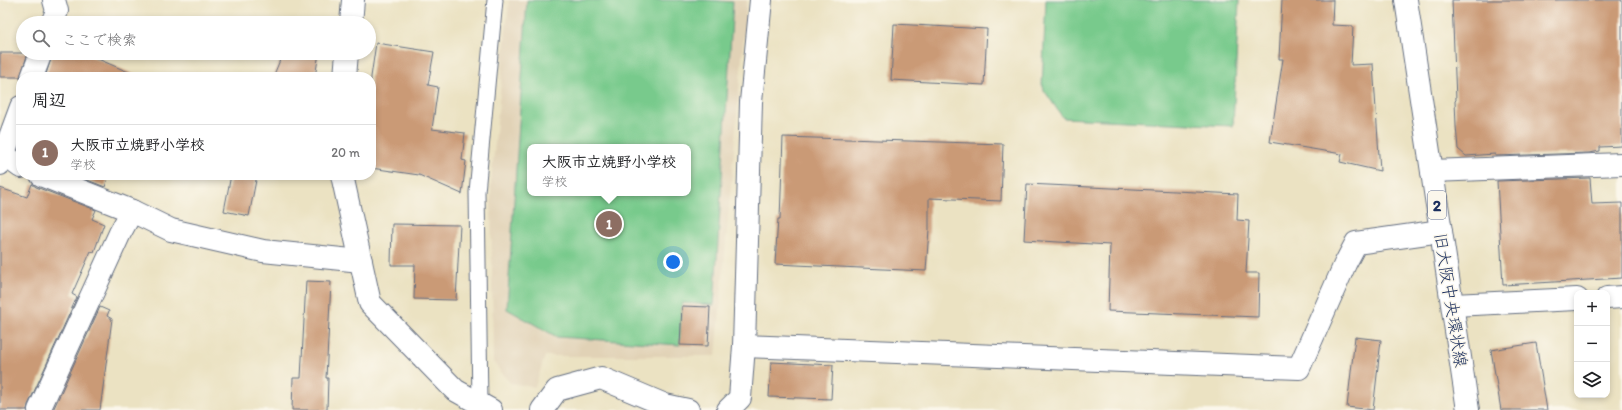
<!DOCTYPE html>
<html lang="ja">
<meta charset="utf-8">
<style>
body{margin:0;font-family:Itim,"Klee One",sans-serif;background:#f6f6f6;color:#202124}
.controls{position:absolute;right:12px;bottom:12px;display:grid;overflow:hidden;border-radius:8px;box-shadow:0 2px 6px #0003}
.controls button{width:36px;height:36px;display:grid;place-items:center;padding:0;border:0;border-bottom:1px solid #e0e0e0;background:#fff;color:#202124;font:20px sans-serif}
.you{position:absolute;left:673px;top:262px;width:14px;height:14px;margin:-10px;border:3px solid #fff;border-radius:50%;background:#1a73e8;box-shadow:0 0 0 6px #1a73e833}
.badge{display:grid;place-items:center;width:26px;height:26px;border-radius:50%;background:#db2777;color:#fff;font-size:13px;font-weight:700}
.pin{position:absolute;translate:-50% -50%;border:2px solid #fff;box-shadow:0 1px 4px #0006}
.popup{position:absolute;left:527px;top:144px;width:164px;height:52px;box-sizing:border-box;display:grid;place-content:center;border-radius:8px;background:#fff;filter:drop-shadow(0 1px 3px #0005);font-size:13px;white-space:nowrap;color:#757577}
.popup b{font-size:15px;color:#202124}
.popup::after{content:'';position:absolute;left:50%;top:100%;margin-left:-8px;border:8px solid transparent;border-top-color:#fff}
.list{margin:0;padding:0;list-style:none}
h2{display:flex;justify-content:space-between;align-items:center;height:52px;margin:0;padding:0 16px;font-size:17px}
h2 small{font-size:13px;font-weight:400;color:#757577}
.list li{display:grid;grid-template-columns:26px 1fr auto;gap:12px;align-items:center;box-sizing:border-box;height:56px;padding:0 16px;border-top:1px solid #e0e0e0}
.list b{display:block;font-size:15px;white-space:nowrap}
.list p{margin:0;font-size:13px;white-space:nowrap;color:#757577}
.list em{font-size:13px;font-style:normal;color:#757577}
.icon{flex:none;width:22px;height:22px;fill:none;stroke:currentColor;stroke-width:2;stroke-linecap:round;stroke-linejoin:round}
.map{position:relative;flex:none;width:1622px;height:410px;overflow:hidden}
.search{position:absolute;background:#fff;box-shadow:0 2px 6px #0003;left:16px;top:16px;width:360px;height:44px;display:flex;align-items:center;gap:10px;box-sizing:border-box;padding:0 14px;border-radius:22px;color:#757577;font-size:15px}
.panel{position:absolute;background:#fff;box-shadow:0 2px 6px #0003;left:16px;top:72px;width:360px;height:108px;border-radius:16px}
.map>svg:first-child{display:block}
</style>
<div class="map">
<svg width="1622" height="410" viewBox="0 0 1622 410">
<rect width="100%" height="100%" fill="#fbf7ec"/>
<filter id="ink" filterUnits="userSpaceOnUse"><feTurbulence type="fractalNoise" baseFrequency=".025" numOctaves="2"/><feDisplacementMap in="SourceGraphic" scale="8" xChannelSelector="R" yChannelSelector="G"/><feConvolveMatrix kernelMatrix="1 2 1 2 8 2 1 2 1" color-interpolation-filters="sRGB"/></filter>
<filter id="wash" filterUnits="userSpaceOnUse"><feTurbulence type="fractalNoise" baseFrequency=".012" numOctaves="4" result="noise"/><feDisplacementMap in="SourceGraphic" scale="16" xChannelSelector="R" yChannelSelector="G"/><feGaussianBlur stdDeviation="0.9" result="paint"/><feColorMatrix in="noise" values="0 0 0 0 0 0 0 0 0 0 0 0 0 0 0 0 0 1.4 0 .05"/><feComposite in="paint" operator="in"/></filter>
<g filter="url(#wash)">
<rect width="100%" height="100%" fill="#ebe2c2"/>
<path fill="#e1d2b6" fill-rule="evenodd" d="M 509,0 L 747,0 L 716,356 L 545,356 L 535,387 L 510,383 L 493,362 L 491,184 ZM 530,147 L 688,147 L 688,193 L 530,193 Z"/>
<g fill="#78ca8c" stroke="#4a7c75" fill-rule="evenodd">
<path d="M 527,0 L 707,0 L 733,2 L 714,305 L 682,303 L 680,345 L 557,337 L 507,309 ZM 530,147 L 688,147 L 688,193 L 530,193 Z"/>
<polygon points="1046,0 1239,0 1233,126 1063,118 1042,87"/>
</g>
<g id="blocks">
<g fill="#ca9a76">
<polygon points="1282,0 1333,0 1332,25 1353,26 1351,65 1373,64 1380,171 1340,162 1342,154 1270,142 1283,59 1279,59"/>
<polygon points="1452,0 1622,0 1622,146 1600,147 1600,151 1589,153 1495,156 1495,154 1466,156 1458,149 1456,126 1455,101 1456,100"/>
<polygon points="894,24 987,29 984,85 891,80"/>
<polygon points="376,43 434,52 428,85 438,87 432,129 465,133 462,160 466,161 462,194 419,175 371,168 371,77"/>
<polygon points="0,53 28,53 20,77 0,77"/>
<polygon points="53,53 84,53 140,77 45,77"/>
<polygon points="283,53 319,53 315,77 273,77"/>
<polygon points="783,137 1003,144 1001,201 929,198 929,229 926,271 775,264 778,219 780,219"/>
<polygon points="75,175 109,175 105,187"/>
<polygon points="231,175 257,175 249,216 224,211"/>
<polygon points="1590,178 1592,204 1622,203 1622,278 1503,285 1497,181"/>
<polygon points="32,184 36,187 96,210 92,219 104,224 94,252 91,251 72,294 77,297 28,405 27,410 0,410 0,188 27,197"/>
<polygon points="1027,184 1238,194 1237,220 1249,221 1246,273 1259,273 1258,317 1108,311 1110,245 1024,240"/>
<polygon points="392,224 460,225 456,300 414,299 415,265 391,265"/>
<polygon points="306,281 331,282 326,378 328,378 327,410 292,410 293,378 301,378"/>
<polygon points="682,306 710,307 708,346 680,345"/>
<polygon points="100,307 109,311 107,316 112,319 100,410 53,410"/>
<polygon points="1355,337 1381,340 1373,410 1347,407"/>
<polygon points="1536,343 1547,410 1501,410 1491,350"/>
<polygon points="771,362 833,365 831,399 769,397"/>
</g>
</g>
</g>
<g filter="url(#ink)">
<use href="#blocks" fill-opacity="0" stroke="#646e81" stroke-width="1"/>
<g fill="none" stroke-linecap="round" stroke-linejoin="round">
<g stroke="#646e81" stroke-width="17">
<polyline id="lane" points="480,404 477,192 495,0"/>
</g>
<g stroke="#646e81" stroke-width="24">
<g id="street">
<polyline points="52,23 57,11 54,0"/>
<polyline points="32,77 41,53"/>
<polyline points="0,152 21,167"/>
<polyline points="0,164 21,107"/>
<polyline points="1432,171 1622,164"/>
<polyline points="41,175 132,211 171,230 263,251 361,261"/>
<polyline points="1607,298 1622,297"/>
<polyline points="1453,305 1577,299"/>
<polyline points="744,346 1299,368 1345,264 1356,243 1441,231"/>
<polyline points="39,410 120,233 132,211"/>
<polyline points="542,410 557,390 601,378 665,405 688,410"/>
<polyline points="728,410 740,398 744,346 751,102 761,0"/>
</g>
</g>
<g stroke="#646e81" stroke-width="24">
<g id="secondary">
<polyline points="351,23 353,0"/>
<polyline points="345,77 347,53"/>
<polyline points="342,175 370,303 455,390 491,410"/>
</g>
</g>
<g stroke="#646e81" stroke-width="24">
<polyline id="primary" points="1406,0 1468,410"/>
</g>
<use href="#lane" stroke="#fff" stroke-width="15"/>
<use href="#street" stroke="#fff" stroke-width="22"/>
<use href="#secondary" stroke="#fff" stroke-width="22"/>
<use href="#primary" stroke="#fff" stroke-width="22"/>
</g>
</g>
<g text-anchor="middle" stroke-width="3" stroke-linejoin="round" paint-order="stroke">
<rect fill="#fbf7ec" stroke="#5e6b89" stroke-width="1" x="1428" y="191" width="18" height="28" rx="3"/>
<g font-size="16" font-weight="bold" fill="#1b2f5e">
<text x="1437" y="211">2</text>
</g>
<g font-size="17" fill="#1b2f5e" stroke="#fbf7ec">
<text transform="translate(1451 300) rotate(81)" y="6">旧大阪中央環状線</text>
</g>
</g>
</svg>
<div class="controls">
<button>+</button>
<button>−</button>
<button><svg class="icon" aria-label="layers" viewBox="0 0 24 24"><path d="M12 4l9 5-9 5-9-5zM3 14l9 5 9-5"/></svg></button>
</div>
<div class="you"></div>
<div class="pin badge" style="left:609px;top:224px;background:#8d6e63">1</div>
<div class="popup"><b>大阪市立焼野小学校</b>学校</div>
<div class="search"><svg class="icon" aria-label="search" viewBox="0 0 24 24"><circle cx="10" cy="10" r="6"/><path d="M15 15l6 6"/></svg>ここで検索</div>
<section class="panel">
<h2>周辺<small></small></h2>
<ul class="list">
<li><span class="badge" style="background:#8d6e63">1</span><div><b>大阪市立焼野小学校</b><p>学校</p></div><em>20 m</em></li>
</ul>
</section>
</div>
